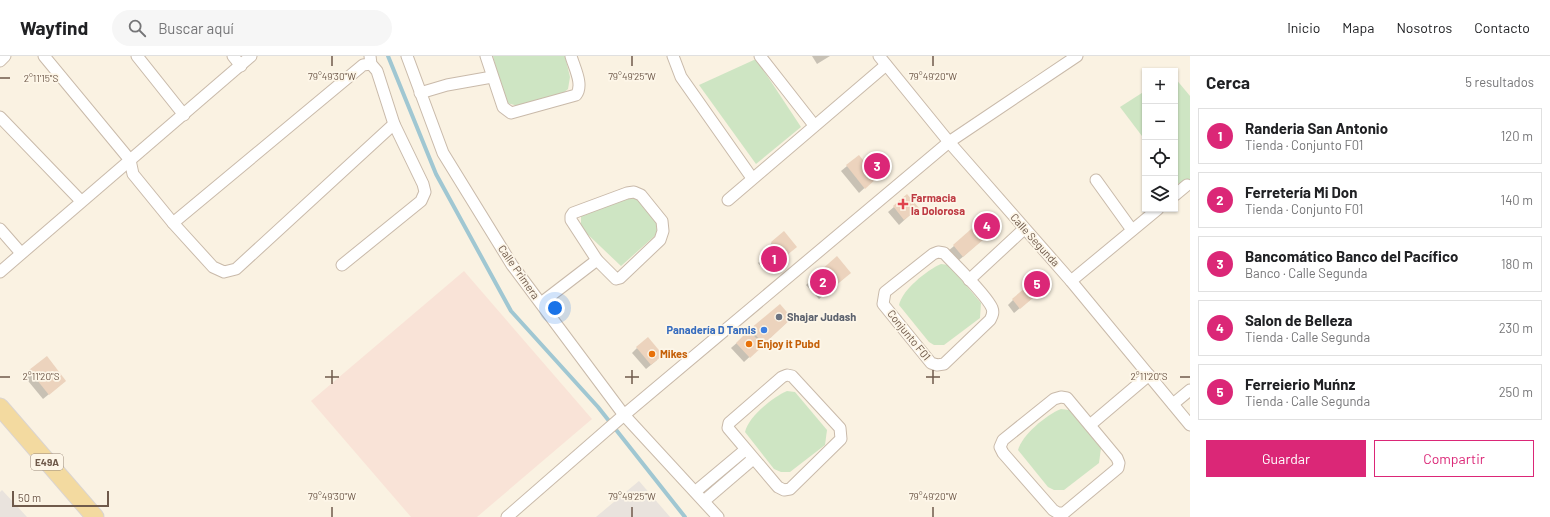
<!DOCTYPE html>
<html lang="es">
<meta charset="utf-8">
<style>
body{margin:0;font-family:Barlow,sans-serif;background:#f6f6f6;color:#202124}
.controls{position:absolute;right:12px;top:12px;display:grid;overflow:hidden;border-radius:0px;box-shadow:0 1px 3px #0004}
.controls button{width:36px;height:36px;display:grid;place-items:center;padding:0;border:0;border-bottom:1px solid #e0e0e0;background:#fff;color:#202124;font:20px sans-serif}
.scale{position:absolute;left:12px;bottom:10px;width:97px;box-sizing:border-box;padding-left:4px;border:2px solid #6f5a4b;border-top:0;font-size:11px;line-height:14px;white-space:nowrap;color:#6f5a4b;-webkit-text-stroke:3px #fdf6e8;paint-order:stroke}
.you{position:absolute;left:555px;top:252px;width:14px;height:14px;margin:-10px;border:3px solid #fff;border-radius:50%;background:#1a73e8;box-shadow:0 0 0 6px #1a73e833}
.badge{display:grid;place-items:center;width:26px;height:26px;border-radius:50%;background:#db2777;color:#fff;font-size:13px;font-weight:700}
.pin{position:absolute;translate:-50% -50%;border:2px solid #fff;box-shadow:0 1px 4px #0006}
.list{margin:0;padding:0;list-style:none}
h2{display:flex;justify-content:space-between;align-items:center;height:52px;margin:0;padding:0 16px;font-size:17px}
h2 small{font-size:13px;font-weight:400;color:#757577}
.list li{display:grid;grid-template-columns:26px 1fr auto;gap:12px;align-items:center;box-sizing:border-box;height:56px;margin:0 8px 8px;padding:0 8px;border:1px solid #e0e0e0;border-radius:0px}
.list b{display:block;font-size:15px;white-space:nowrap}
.list p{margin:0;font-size:13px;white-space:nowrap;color:#757577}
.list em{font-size:13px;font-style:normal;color:#757577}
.actions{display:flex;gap:8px;padding:12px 16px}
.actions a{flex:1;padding:9px 0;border:1px solid #db2777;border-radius:0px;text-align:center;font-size:14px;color:#db2777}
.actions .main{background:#db2777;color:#fff}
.icon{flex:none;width:22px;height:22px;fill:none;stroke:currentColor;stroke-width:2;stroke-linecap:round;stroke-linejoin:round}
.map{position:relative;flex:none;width:1190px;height:461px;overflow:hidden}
header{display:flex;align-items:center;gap:24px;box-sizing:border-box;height:56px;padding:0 20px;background:#fff;border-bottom:1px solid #e0e0e0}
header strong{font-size:19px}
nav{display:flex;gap:22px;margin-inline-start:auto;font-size:14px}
.search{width:280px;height:36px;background:#f6f6f6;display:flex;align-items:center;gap:10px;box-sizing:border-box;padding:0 14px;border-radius:22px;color:#757577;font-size:15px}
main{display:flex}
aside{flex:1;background:#fff}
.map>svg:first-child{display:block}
</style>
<header>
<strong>Wayfind</strong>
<div class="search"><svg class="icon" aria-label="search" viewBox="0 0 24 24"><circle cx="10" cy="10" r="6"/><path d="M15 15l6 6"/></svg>Buscar aquí</div>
<nav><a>Inicio</a><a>Mapa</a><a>Nosotros</a><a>Contacto</a></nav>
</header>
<main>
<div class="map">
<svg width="1190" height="461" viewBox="0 0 1190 461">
<rect width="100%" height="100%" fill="#faf2e2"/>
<polygon fill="#f9e3d7" points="464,215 592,363 477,461 411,461 311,345"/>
<g fill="#e9e3dd">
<polygon points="639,425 670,461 596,461"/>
<polygon points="2,434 27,461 0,461 0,436"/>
</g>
<g fill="#cee5c3">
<polygon points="493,0 565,0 570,21 568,33 562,38 518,50 507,47 504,43"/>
<polygon points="756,3 801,71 756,108 699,29"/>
<polygon points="1175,22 1190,40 1190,123 1181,131 1175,123"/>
<polygon points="1145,35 1145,84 1120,51"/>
<polygon points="634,139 659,168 658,177 621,210 581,172 581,159"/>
<path d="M 941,208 L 949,209 L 981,247 L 980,262 L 944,289 L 934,289 L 929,286 L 899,249 C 902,234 927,214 941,208 Z"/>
<path d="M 787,335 L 795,336 L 827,374 L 825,389 L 790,416 L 781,416 L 774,413 L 745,376 C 748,361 773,341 787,335 Z"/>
<path d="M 1061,353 L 1069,354 L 1101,392 L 1099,407 L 1064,434 L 1054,434 L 1048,431 L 1018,394 C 1022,379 1046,359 1061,353 Z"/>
</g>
<g fill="#0003">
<polygon points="812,0 830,0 817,8"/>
<polygon points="858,101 870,127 859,137 841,115"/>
<polygon points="907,140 912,157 899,169 888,156"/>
<polygon points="991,176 958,205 948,195 954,190"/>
<polygon points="784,177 790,196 766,216 758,207 769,196 766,192"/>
<polygon points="836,202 844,222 819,243 806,229"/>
<polygon points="1041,235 1014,257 1008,249 1013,244"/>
<polygon points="780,249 786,267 744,306 731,292"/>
<polygon points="637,292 657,304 646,313 632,297"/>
<polygon points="46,302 65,325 43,343 24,320"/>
</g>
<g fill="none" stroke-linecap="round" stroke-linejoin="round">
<polyline stroke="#a0c7d2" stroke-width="4" points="388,0 436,118 511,255 598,351 685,461"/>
</g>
<g fill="#ecd3bd">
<polygon points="859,99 877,122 865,133 846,109"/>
<polygon points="907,138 919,152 904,164 893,150"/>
<polygon points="987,159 998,171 963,201 953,189"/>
<polygon points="784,175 797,191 771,212 762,201 774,191 771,186"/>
<polygon points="837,200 851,217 824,239 811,223"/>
<polygon points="1039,220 1047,230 1020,253 1012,243"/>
<polygon points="780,248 792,262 764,288 750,273"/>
<polygon points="749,274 763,290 750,302 736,287"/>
<polygon points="648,281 663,299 651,309 636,291"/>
<polygon points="47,300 66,325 49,339 29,314"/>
</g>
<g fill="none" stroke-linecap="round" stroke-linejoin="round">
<g stroke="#c9baaa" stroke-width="13">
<g id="street">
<polyline points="44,0 130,104 133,118 173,167 213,211 224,216 236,213 394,68"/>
<polyline points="137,0 184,59"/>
<polyline points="233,0 241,10"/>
<polyline points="407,0 443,97 512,209 624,359 718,461"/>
<path d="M 486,0 L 503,51 L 511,57 L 576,39 C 584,29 574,11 571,0"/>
<polyline points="673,0 681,21 752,122"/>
<polyline points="760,0 814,69"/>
<polyline points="879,0 949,86 1071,225 1190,369"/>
<polyline points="0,5 5,0"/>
<polyline points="420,37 447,29 492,21"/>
<polyline points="0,61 81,145"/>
<polyline points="1096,124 1132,174"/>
<polygon points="634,136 641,139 662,165 663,175 660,184 620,222 616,223 597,204 571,164 571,160 573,157 627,137"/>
<polyline points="1175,139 1187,129"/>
<polyline points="728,144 886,9"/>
<polyline points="173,167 363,9 371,8"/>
<polyline points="0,173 21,197"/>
<path d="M 938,196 L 944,197 C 955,209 986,238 992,252 C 994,257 992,260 990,264 L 944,308 L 937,309 L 931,307 L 883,248 L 885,236 L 933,198 Z"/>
<polyline points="342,209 421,145 425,136 423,128 394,68 377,15 371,8 370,0"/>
<polyline points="0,216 251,0"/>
<polyline points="969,224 1024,173"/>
<polyline points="1071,225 1158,153"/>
<polyline points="541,247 597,204"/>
<polygon points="787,319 792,320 840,372 841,383 790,433 784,434 778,431 728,372 729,367 782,321"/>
<polygon points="1061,341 1067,342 1117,402 1119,407 1118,412 1064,457 1058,457 1053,454 1003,397 1000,391 1003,384 1054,343"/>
<polyline points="1173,348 1190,334"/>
<polyline points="1090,369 1149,319"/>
<polyline points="696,435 745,394"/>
<polyline points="704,445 753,403"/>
<polyline points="507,461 624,359 949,86 1077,0"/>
</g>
</g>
<g stroke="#dad4d0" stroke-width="19">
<polyline id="primary" points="0,351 95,461"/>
</g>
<use href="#street" stroke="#fff" stroke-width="11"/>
<use href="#primary" stroke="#f3daa0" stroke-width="17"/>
</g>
<path fill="none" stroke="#6f5a4b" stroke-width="1.5" d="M 332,0 L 332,10M 632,0 L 632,10M 933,0 L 933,10M 0,22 L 10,22M 332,314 L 332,328M 632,314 L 632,328M 933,314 L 933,328M 0,321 L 10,321M 325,321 L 339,321M 625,321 L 639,321M 926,321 L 940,321M 1180,321 L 1190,321M 332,451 L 332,461M 632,451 L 632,461M 933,451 L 933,461"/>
<path fill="#e0444e" stroke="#fdf6e8" stroke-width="1.5" d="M901 142h4v4h4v4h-4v4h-4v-4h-4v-4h4z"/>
<circle fill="#6b7280" stroke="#fdf6e8" stroke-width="1.5" cx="779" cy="261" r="4"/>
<circle fill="#3f7fe0" stroke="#fdf6e8" stroke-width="1.5" cx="764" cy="274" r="4"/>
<g fill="#e8710a" stroke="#fdf6e8" stroke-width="1.5">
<circle cx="749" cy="288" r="4"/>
<circle cx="652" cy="298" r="4"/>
</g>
<g text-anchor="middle" stroke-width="3.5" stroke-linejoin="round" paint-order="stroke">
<rect fill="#fdf6e8" stroke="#9a897a" stroke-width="1" x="31" y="398" width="32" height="16" rx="3"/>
<g font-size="10" font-weight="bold" fill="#6f5a4b">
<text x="47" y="410">E49A</text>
</g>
<g font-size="11" font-weight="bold" fill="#be3a42" stroke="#fdf6e8" text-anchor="start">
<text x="911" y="146">Farmacia<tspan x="911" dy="13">la Dolorosa</tspan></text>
</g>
<g font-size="11" fill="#6f5a4b" stroke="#fdf6e8">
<text transform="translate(1035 184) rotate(48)" y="4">Calle Segunda</text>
<text transform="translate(519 216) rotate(55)" y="4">Calle Primera</text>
<text transform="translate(909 279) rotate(51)" y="4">Conjunto F01</text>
</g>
<g font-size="11" font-weight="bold" fill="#5b616d" stroke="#fdf6e8" text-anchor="start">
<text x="787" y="265">Shajar Judash</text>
</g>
<g font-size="11" font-weight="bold" fill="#366cbe" stroke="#fdf6e8" text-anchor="end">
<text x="756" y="278">Panadería D Tamis</text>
</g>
<g font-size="11" font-weight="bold" fill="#c56008" stroke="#fdf6e8" text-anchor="start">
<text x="757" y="292">Enjoy it Pubd</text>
<text x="660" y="302">Mikes</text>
</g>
</g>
<g font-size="10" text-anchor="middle" fill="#6f5a4b" stroke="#fdf6e8" stroke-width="3.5" stroke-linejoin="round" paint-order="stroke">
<text x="332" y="24">79°49'30"W</text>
<text x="632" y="24">79°49'25"W</text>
<text x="933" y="24">79°49'20"W</text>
<text x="41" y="26">2°11'15"S</text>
<text x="41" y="324">2°11'20"S</text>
<text x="1149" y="324">2°11'20"S</text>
<text x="332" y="444">79°49'30"W</text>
<text x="632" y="444">79°49'25"W</text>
<text x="933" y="444">79°49'20"W</text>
</g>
</svg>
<div class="controls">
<button>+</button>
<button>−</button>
<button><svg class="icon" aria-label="locate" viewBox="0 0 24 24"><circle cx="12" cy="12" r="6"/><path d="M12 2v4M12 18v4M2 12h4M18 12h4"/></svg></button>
<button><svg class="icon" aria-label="layers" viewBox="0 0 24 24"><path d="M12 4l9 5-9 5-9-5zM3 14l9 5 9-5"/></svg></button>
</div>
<div class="scale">50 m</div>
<div class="you"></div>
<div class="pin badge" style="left:774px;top:203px">1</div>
<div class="pin badge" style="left:823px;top:226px">2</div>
<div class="pin badge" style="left:877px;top:110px">3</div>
<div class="pin badge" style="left:987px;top:170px">4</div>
<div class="pin badge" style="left:1037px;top:228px">5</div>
</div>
<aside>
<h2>Cerca<small>5 resultados</small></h2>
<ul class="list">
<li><span class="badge">1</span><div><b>Randeria San Antonio</b><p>Tienda · Conjunto F01</p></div><em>120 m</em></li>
<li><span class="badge">2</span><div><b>Ferretería Mi Don</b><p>Tienda · Conjunto F01</p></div><em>140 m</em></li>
<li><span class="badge">3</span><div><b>Bancomático Banco del Pacífico</b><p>Banco · Calle Segunda</p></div><em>180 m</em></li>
<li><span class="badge">4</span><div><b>Salon de Belleza</b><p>Tienda · Calle Segunda</p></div><em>230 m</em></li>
<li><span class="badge">5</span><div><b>Ferreierio Muńnz</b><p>Tienda · Calle Segunda</p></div><em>250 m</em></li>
</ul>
<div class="actions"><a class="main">Guardar</a><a>Compartir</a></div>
</aside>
</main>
